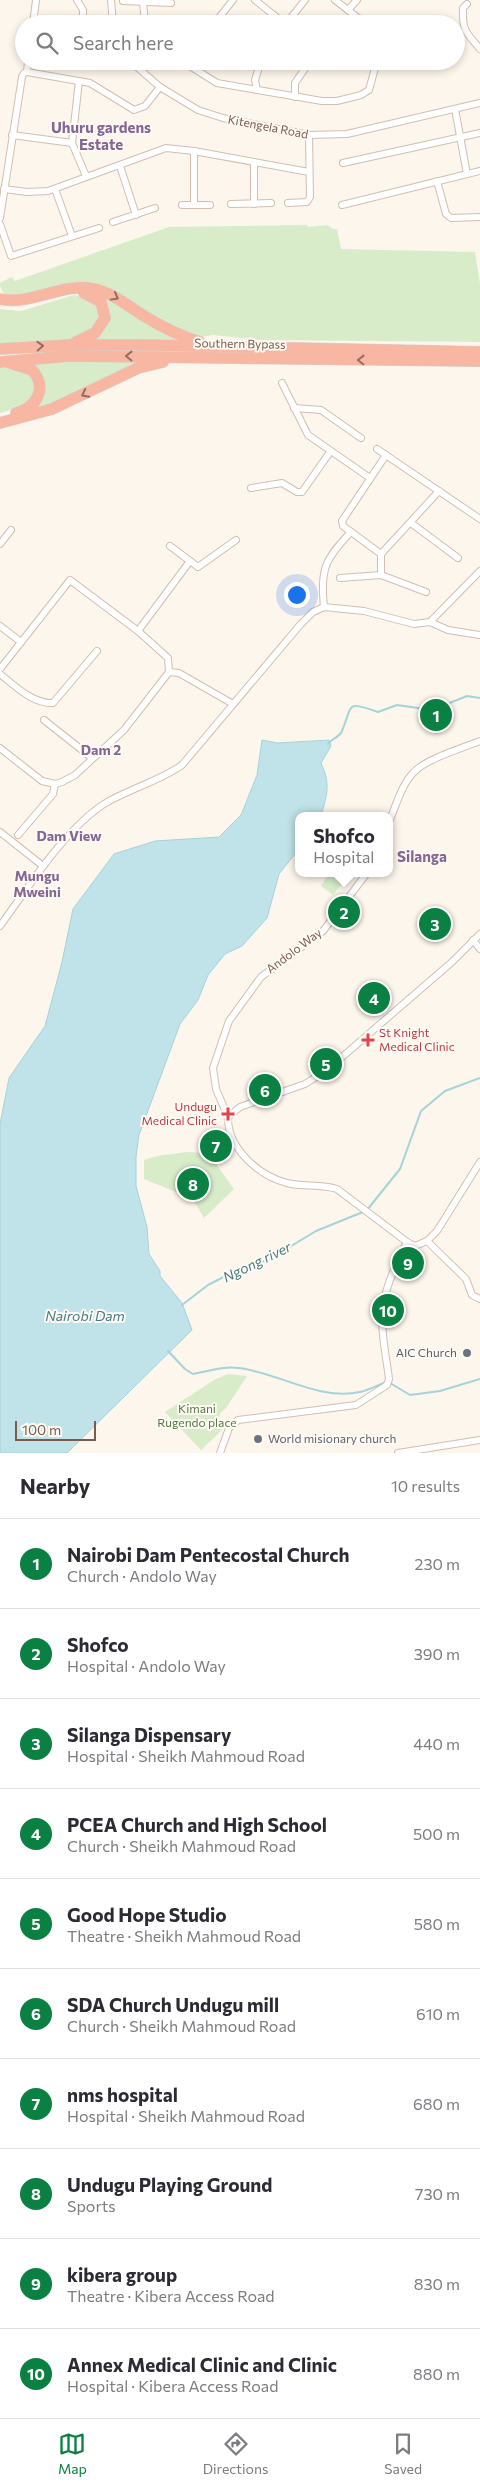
<!DOCTYPE html>
<meta charset="utf-8">
<style>
body{margin:0;font-family:Commissioner,sans-serif;background:#f2f2f3;color:#2b2b33}
.scale{position:absolute;left:15px;bottom:12px;width:81px;box-sizing:border-box;padding-left:5px;border:2px solid #7a5c4d;border-top:0;font-size:14px;line-height:18px;white-space:nowrap;color:#7a5c4d;-webkit-text-stroke:4px #fffaf3;paint-order:stroke}
.you{position:absolute;left:296px;top:594px;width:18px;height:18px;margin:-12px;border:4px solid #fff;border-radius:50%;background:#1a73e8;box-shadow:0 0 0 8px #1a73e833}
.badge{display:grid;place-items:center;width:32px;height:32px;border-radius:50%;background:#0b8043;color:#fff;font-size:16px;font-weight:700}
.pin{position:absolute;translate:-50% -50%;border:2px solid #fff;box-shadow:0 1px 5px #0006}
.popup{position:absolute;left:295px;top:812px;width:98px;height:65px;box-sizing:border-box;display:grid;place-content:center;border-radius:10px;background:#fff;filter:drop-shadow(0 1px 4px #0005);font-size:16px;white-space:nowrap;color:#7c7c81}
.popup b{font-size:19px;color:#2b2b33}
.popup::after{content:'';position:absolute;left:50%;top:100%;margin-left:-10px;border:10px solid transparent;border-top-color:#fff}
.list{margin:0;padding:0;list-style:none}
h2{display:flex;justify-content:space-between;align-items:center;height:65px;margin:0;padding:0 20px;font-size:21px}
h2 small{font-size:16px;font-weight:400;color:#7c7c81}
.list li{display:grid;grid-template-columns:32px 1fr auto;gap:15px;align-items:center;box-sizing:border-box;height:90px;padding:0 20px;border-top:1px solid #e1e1e2}
.list b{display:block;font-size:19px;white-space:nowrap}
.list p{margin:0;font-size:16px;white-space:nowrap;color:#7c7c81}
.list em{font-size:16px;font-style:normal;color:#7c7c81}
.icon{flex:none;width:28px;height:28px;fill:none;stroke:currentColor;stroke-width:2;stroke-linecap:round;stroke-linejoin:round}
.map{position:relative;flex:none;width:480px;height:1453px;overflow:hidden}
.search{position:absolute;background:#fff;box-shadow:0 2px 8px #0003;left:15px;right:15px;top:15px;height:55px;display:flex;align-items:center;gap:12px;box-sizing:border-box;padding:0 18px;border-radius:28px;color:#7c7c81;font-size:19px}
.sheet{height:965px;background:#fff}
nav{display:flex;justify-content:space-around;align-items:center;box-sizing:border-box;height:70px;border-top:1px solid #e1e1e2;background:#fff;font-size:14px;color:#7c7c81}
nav a{display:grid;justify-items:center;gap:2px}
nav .on{color:#0b8043}
.map>svg:first-child{display:block}
</style>
<div class="map">
<svg width="480" height="1453" viewBox="0 0 480 1453">
<rect width="100%" height="100%" fill="#fdf6ec"/>
<g fill="#d8ecc9">
<path d="M 307,225 L 308,227 L 328,225 L 333,229 L 337,229 L 341,249 L 475,252 L 480,284 L 480,342 L 260,340 L 213,335 L 201,337 L 175,327 L 90,284 C 80,283 72,283 62,285 C 49,287 0,310 0,283 L 12,277 L 15,281 L 169,227 Z"/>
<path d="M 95,292 L 197,344 L 88,340 C 100,334 106,329 110,315 Z"/>
<polygon points="74,295 86,297 102,311 96,330 70,340 0,347 0,309 21,311"/>
<polygon points="145,360 84,392 32,411 42,396 29,365 45,361"/>
<polygon points="0,367 26,371 35,382 32,400 22,407 0,413"/>
<polygon points="329,873 346,873 349,875 333,895 321,886"/>
<polygon points="186,1152 208,1153 234,1189 204,1218 193,1199 144,1179 144,1160 157,1156"/>
<polygon points="228,1374 247,1376 226,1408 220,1413 218,1425 222,1429 220,1432 201,1450 165,1412 214,1380"/>
</g>
<path fill="#bfe3e8" stroke="#a5d3da" d="M 262,740 L 277,743 L 329,740 L 331,746 L 321,763 C 331,784 327,795 321,816 L 299,816 L 299,849 L 279,874 L 267,918 L 242,946 L 225,954 L 208,975 L 198,1000 L 180,1024 L 139,1135 L 136,1157 L 136,1186 L 147,1227 L 149,1254 L 160,1271 L 160,1276 L 182,1303 L 192,1330 L 67,1453 L 0,1453 L 0,1124 L 9,1078 L 45,1026 L 62,962 L 73,909 L 114,854 L 155,841 L 219,837 L 241,815 L 257,775 Z"/>
<g fill="none" stroke-linecap="round" stroke-linejoin="round">
<g stroke="#a5d3da" stroke-width="2">
<path d="M 328,744 C 332,738 339,738 342,731 C 353,705 345,700 378,712 L 397,705 L 432,710 L 467,696 L 480,698"/>
<polyline points="367,1210 400,1169 421,1111 445,1091 480,1078"/>
<polyline points="182,1305 208,1285 237,1270 268,1260 316,1231 363,1212"/>
<path d="M 168,1351 L 185,1369 L 193,1374 C 209,1371 223,1366 239,1368 C 279,1373 319,1401 360,1392 C 369,1390 378,1385 386,1382"/>
<polyline points="390,1383 410,1395 440,1391 480,1379"/>
</g>
<g stroke="#d1beb0" stroke-width="8">
<g id="street">
<polyline points="77,0 83,10 83,24"/>
<polyline points="111,0 113,24"/>
<polyline points="255,0 285,24"/>
<polyline points="335,0 366,24"/>
<polyline points="123,1 171,3"/>
<polyline points="143,2 145,24"/>
<path d="M 467,4 L 463,8 C 462,32 467,33 480,49"/>
<polyline points="348,10 357,0"/>
<polyline points="33,24 36,0"/>
<polyline points="214,24 233,0"/>
<polyline points="286,24 305,0"/>
<polyline points="130,61 160,87 198,110 223,118 309,135 347,134 480,103"/>
<polyline points="182,61 217,83 322,101 337,101 361,95 369,90 377,61"/>
<polyline points="27,72 90,83 134,110 145,106 160,87"/>
<polyline points="79,81 72,143 86,176"/>
<polyline points="257,90 255,80 261,61"/>
<polyline points="295,97 295,83 310,61"/>
<polyline points="455,109 467,174"/>
<polyline points="12,135 72,143"/>
<polyline points="194,151 194,205"/>
<polyline points="343,163 480,133"/>
<polyline points="120,166 136,215"/>
<polyline points="437,181 446,214 451,218 480,217"/>
<polyline points="4,189 27,192 48,191 166,148 194,151 309,172"/>
<polyline points="55,189 72,236"/>
<polyline points="288,203 307,202 310,197 309,135"/>
<polyline points="231,204 271,203"/>
<polyline points="254,204 254,162"/>
<polyline points="182,205 210,205"/>
<polyline points="342,205 480,171"/>
<polyline points="0,218 22,77 24,73 27,72 28,61"/>
<polyline points="113,222 155,208"/>
<polyline points="0,224 11,256 99,228"/>
<polyline points="282,383 308,435 370,478"/>
<polyline points="294,408 321,410 361,438"/>
<polyline points="377,449 480,519"/>
<polyline points="386,455 342,521 343,526 381,554 439,491"/>
<polyline points="251,488 282,483 297,492 302,492 330,452"/>
<polyline points="411,523 458,558"/>
<polyline points="0,544 11,530"/>
<polyline points="170,546 198,567 236,540"/>
<polyline points="381,554 381,575"/>
<polyline points="340,578 381,575 426,592"/>
<path d="M 324,607 C 320,569 325,559 351,532"/>
<polyline points="430,622 480,571"/>
<polyline points="0,626 21,642"/>
<polyline points="0,669 70,580 138,631"/>
<polyline points="169,672 168,658 138,631 190,561"/>
<path d="M 0,674 C 15,686 33,704 53,703 L 97,651"/>
<polyline points="44,720 92,758"/>
<polyline points="0,748 42,781 55,784 62,782 75,775 124,730 169,672 179,673 233,704"/>
<path d="M 389,822 C 396,806 401,786 413,773 C 425,759 463,748 480,741"/>
<polyline points="0,832 43,866"/>
<polyline points="18,835 53,794 55,784"/>
<path d="M 0,926 C 28,888 64,830 104,804 C 128,789 158,782 182,765 L 300,625 L 313,612 L 324,607 L 364,611 L 414,624 L 430,622 L 448,630 L 480,635"/>
<polyline points="473,940 480,949"/>
<polyline points="228,1117 216,1089 213,1068 229,1021 261,977 323,931 367,873"/>
<polyline points="427,1241 466,1279 472,1295 480,1299"/>
<polyline points="407,1242 415,1246 427,1241 437,1231 480,1162"/>
<path d="M 220,1453 L 229,1428 L 238,1420 L 356,1405 L 387,1385 L 389,1379 C 386,1354 379,1326 384,1301 C 388,1280 398,1261 407,1242 L 337,1189 C 321,1184 303,1187 287,1183 C 259,1176 227,1148 228,1117 L 240,1107 L 305,1084 L 327,1070 L 452,962 L 480,934"/>
<polyline points="398,1453 480,1440"/>
</g>
</g>
<g stroke="#dad1cd" stroke-width="12">
<g id="highway">
<path d="M 0,299 C 32,306 61,282 94,289 C 113,293 128,306 144,316 C 162,327 180,336 200,342"/>
<polyline points="76,342 95,333 105,318 101,302 84,293"/>
<polyline points="0,349 70,345 142,345 480,352"/>
<polyline points="0,362 69,356 480,361"/>
<path d="M 10,363 L 32,370 C 48,387 37,408 16,413"/>
<polyline points="0,423 52,409 138,368 163,362"/>
</g>
</g>
<use href="#street" stroke="#fff" stroke-width="6"/>
<use href="#highway" stroke="#f7b7a3" stroke-width="11"/>
</g>
<defs><path id="oneway-chevron" d="M-2-3.5L2.5 0L-2 3.5" fill="none" stroke-width="1.6" stroke-linecap="round" stroke-linejoin="round" transform="scale(1.25)"/></defs>
<g stroke="#936e5e">
<use href="#oneway-chevron" transform="translate(115 297) rotate(29)"/>
<use href="#oneway-chevron" transform="translate(40 346) rotate(-3)"/>
<use href="#oneway-chevron" transform="translate(129 356) rotate(-179)"/>
<use href="#oneway-chevron" transform="translate(361 360) rotate(-179)"/>
<use href="#oneway-chevron" transform="translate(85 394) rotate(153)"/>
</g>
<g fill="#e0444e" stroke="#fffaf3" stroke-width="2">
<path d="M365.5 1032.5h5v5h5v5h-5v5h-5v-5h-5v-5h5z"/>
<path d="M225.5 1106.5h5v5h5v5h-5v5h-5v-5h-5v-5h5z"/>
</g>
<g fill="#6b7280" stroke="#fffaf3" stroke-width="2">
<circle cx="467" cy="1353" r="5"/>
<circle cx="258" cy="1439" r="5"/>
</g>
<g text-anchor="middle" stroke-width="4" stroke-linejoin="round" paint-order="stroke">
<g font-size="12" fill="#7a5c4d" stroke="#fffaf3">
<text transform="translate(268 127) rotate(11)" y="4">Kitengela Road</text>
<text transform="translate(240 344) rotate(1)" y="4">Southern Bypass</text>
<text transform="translate(294 951) rotate(-37)" y="4">Andolo Way</text>
</g>
<g font-size="12" fill="#be3a42" stroke="#fffaf3" text-anchor="start">
<text x="379" y="1037">St Knight<tspan x="379" dy="14">Medical Clinic</tspan></text>
<text x="217" y="1111" text-anchor="end">Undugu<tspan x="217" dy="14">Medical Clinic</tspan></text>
</g>
<g font-size="12" fill="#5b616d" stroke="#fffaf3" text-anchor="end">
<text x="457" y="1357">AIC Church</text>
<text x="268" y="1443" text-anchor="start">World misionary church</text>
</g>
<g font-size="12" fill="#537a41" stroke="#fffaf3">
<text x="197" y="1413">Kimani<tspan x="197" dy="14">Rugendo place</tspan></text>
</g>
<g font-size="14" font-weight="bold" fill="#846695" stroke="#fffaf3">
<text x="101" y="755">Dam 2</text>
<text x="69" y="841">Dam View</text>
<text x="37" y="881">Mungu<tspan x="37" dy="16">Mweini</tspan></text>
</g>
<g font-size="14" font-style="italic" fill="#437c86" stroke="#fffaf3">
<text transform="translate(257 1262) rotate(-26)" y="5">Ngong river</text>
<text x="85" y="1321">Nairobi Dam</text>
</g>
<g font-size="15" font-weight="bold" fill="#846695" stroke="#fffaf3">
<text x="101" y="133">Uhuru gardens<tspan x="101" dy="17">Estate</tspan></text>
<text x="422" y="862">Silanga</text>
</g>
</g>
</svg>
<div class="scale">100 m</div>
<div class="you"></div>
<div class="pin badge" style="left:436px;top:715px">1</div>
<div class="pin badge" style="left:344px;top:912px">2</div>
<div class="popup"><b>Shofco</b>Hospital</div>
<div class="pin badge" style="left:435px;top:924px">3</div>
<div class="pin badge" style="left:374px;top:998px">4</div>
<div class="pin badge" style="left:326px;top:1064px">5</div>
<div class="pin badge" style="left:265px;top:1090px">6</div>
<div class="pin badge" style="left:216px;top:1146px">7</div>
<div class="pin badge" style="left:193px;top:1184px">8</div>
<div class="pin badge" style="left:408px;top:1263px">9</div>
<div class="pin badge" style="left:388px;top:1310px">10</div>
<div class="search"><svg class="icon" aria-label="search" viewBox="0 0 24 24"><circle cx="10" cy="10" r="6"/><path d="M15 15l6 6"/></svg>Search here</div>
</div>
<section class="sheet">
<h2>Nearby<small>10 results</small></h2>
<ul class="list">
<li><span class="badge">1</span><div><b>Nairobi Dam Pentecostal Church</b><p>Church · Andolo Way</p></div><em>230 m</em></li>
<li><span class="badge">2</span><div><b>Shofco</b><p>Hospital · Andolo Way</p></div><em>390 m</em></li>
<li><span class="badge">3</span><div><b>Silanga Dispensary</b><p>Hospital · Sheikh Mahmoud Road</p></div><em>440 m</em></li>
<li><span class="badge">4</span><div><b>PCEA Church and High School</b><p>Church · Sheikh Mahmoud Road</p></div><em>500 m</em></li>
<li><span class="badge">5</span><div><b>Good Hope Studio</b><p>Theatre · Sheikh Mahmoud Road</p></div><em>580 m</em></li>
<li><span class="badge">6</span><div><b>SDA Church Undugu mill</b><p>Church · Sheikh Mahmoud Road</p></div><em>610 m</em></li>
<li><span class="badge">7</span><div><b>nms hospital</b><p>Hospital · Sheikh Mahmoud Road</p></div><em>680 m</em></li>
<li><span class="badge">8</span><div><b>Undugu Playing Ground</b><p>Sports</p></div><em>730 m</em></li>
<li><span class="badge">9</span><div><b>kibera group</b><p>Theatre · Kibera Access Road</p></div><em>830 m</em></li>
<li><span class="badge">10</span><div><b>Annex Medical Clinic and Clinic</b><p>Hospital · Kibera Access Road</p></div><em>880 m</em></li>
</ul>
</section>
<nav>
<a class="on"><svg class="icon" aria-label="map" viewBox="0 0 24 24"><path d="M3 6l6-2 6 2 6-2v14l-6 2-6-2-6 2zM9 4v14M15 6v14"/></svg>Map</a>
<a><svg class="icon" aria-label="directions" viewBox="0 0 24 24"><path d="M12 3l9 9-9 9-9-9zM9 14v-3h6M13 9l2 2-2 2"/></svg>Directions</a>
<a><svg class="icon" aria-label="saved" viewBox="0 0 24 24"><path d="M7 4h10v16l-5-4-5 4z"/></svg>Saved</a>
</nav>
